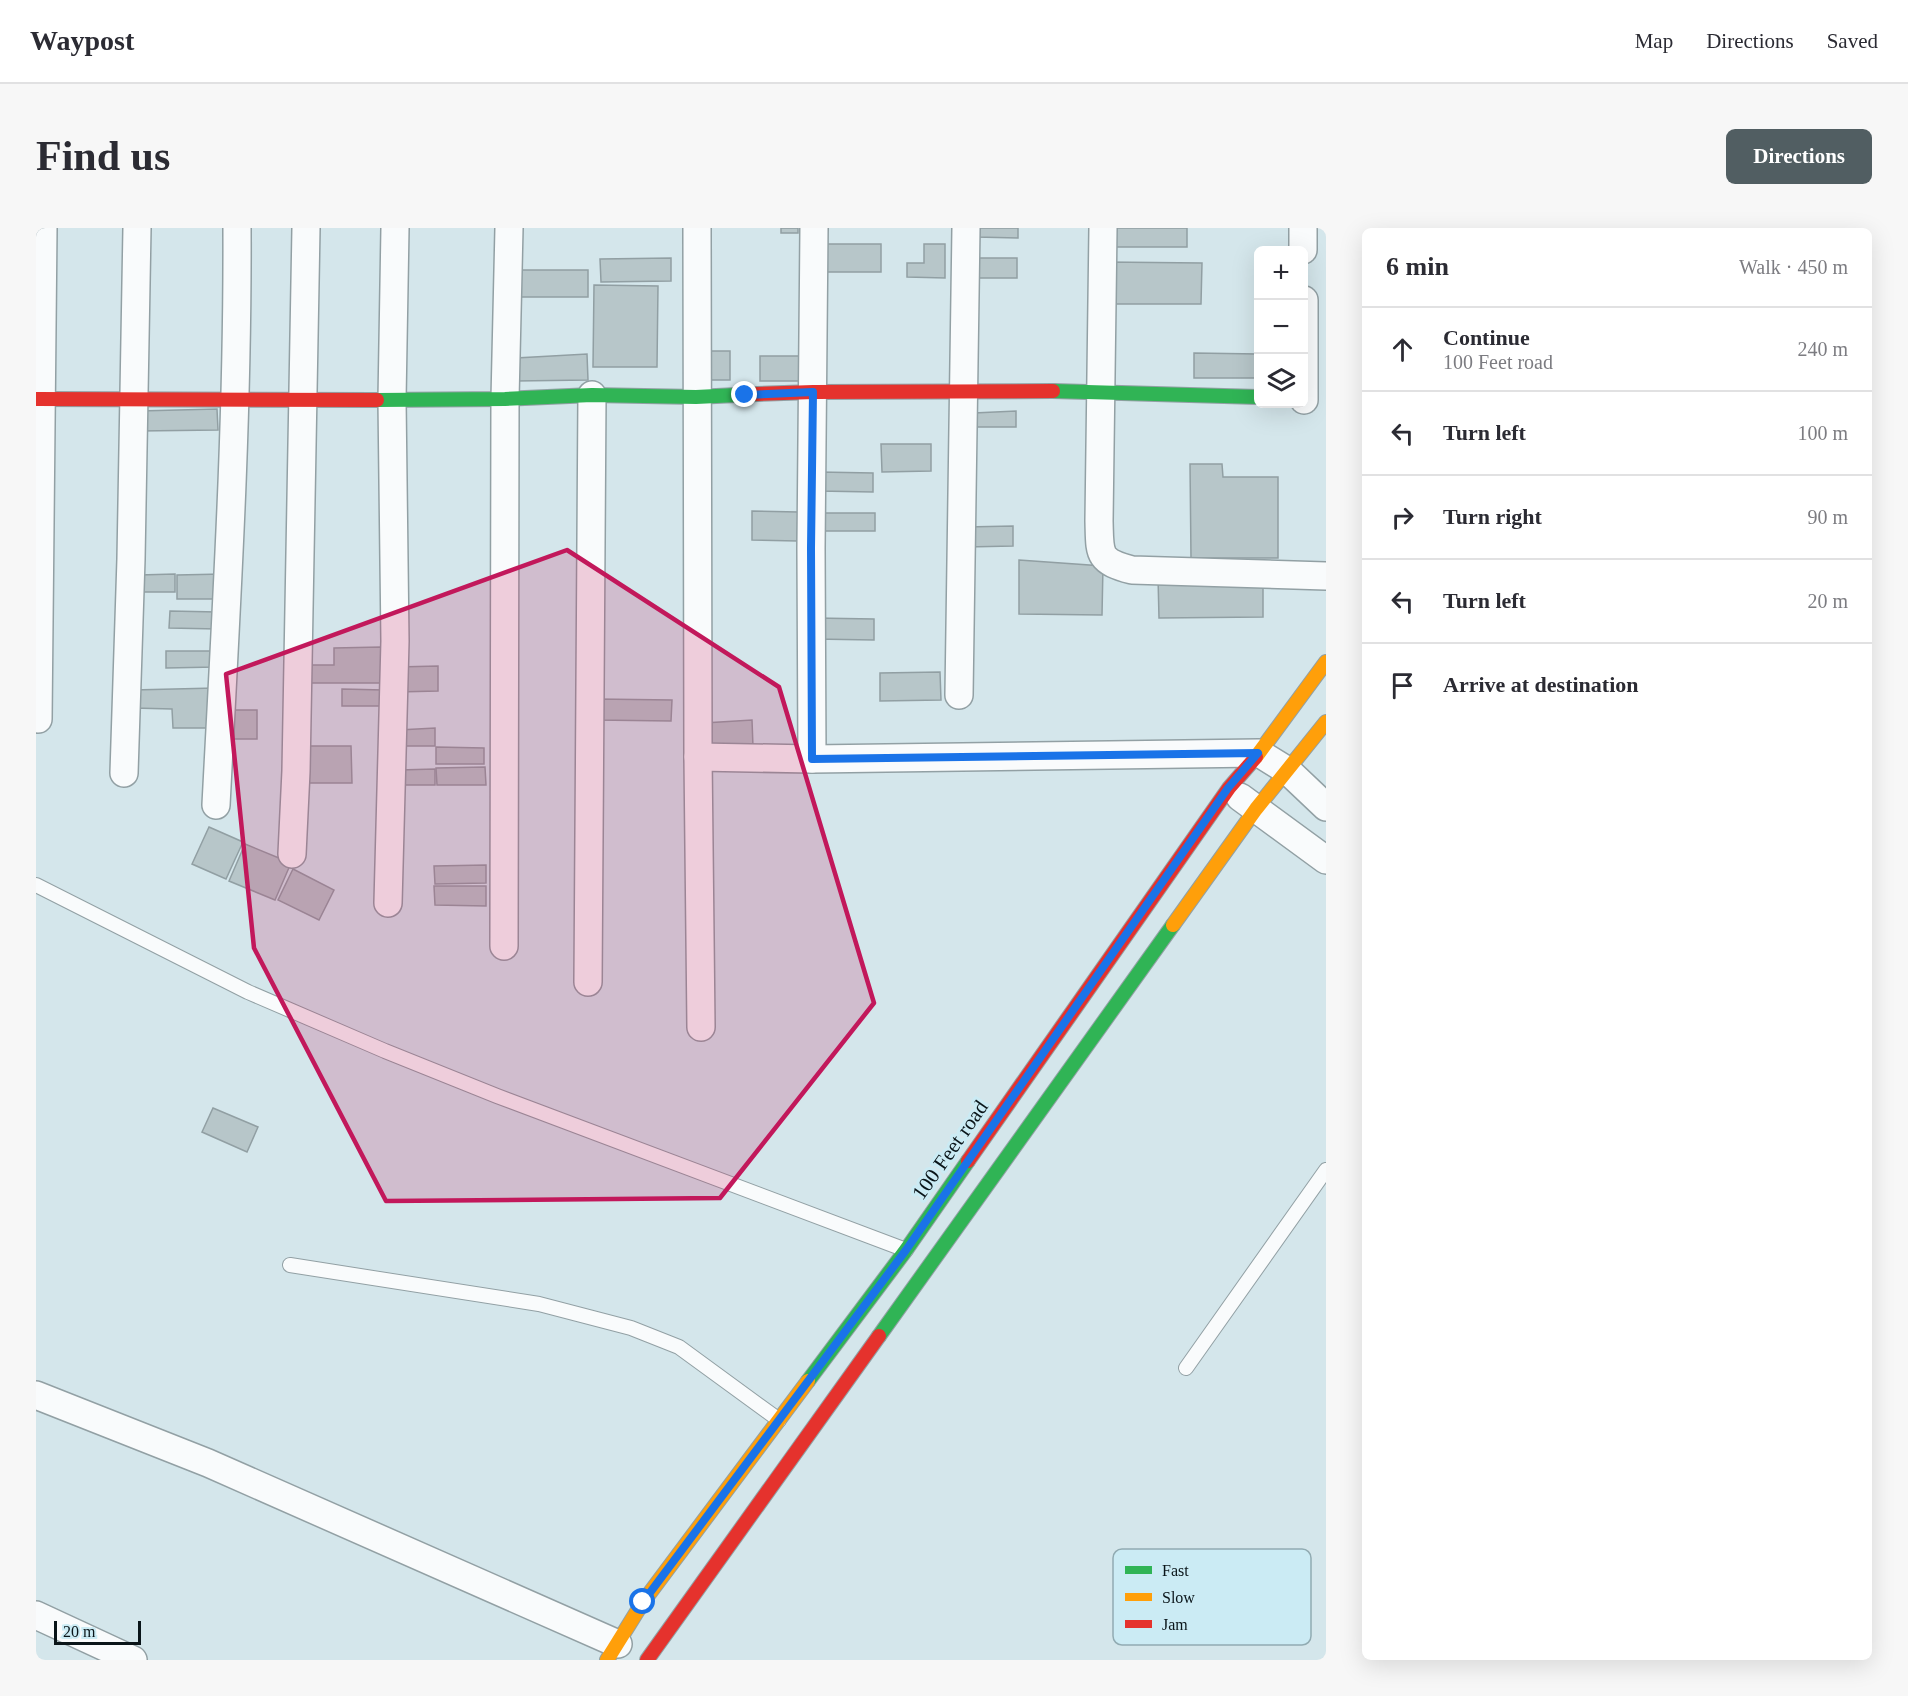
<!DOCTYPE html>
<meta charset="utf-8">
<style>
body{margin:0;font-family:"Times New Roman",serif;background:#f7f7f7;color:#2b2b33}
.controls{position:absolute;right:18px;top:18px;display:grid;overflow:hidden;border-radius:9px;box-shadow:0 6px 24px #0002}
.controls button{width:54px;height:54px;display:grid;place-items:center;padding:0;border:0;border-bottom:2px solid #e1e1e2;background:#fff;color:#2b2b33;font:30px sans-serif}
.scale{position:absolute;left:18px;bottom:15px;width:87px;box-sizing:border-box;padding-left:6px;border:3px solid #0a1519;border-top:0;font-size:16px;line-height:21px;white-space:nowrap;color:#0a1519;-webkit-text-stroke:4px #cbebf4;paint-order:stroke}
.stop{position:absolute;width:18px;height:18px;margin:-14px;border:4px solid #1a73e8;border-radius:50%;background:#fff}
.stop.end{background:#1a73e8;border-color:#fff;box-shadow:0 2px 6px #0008}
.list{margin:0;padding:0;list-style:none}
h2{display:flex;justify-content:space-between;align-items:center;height:78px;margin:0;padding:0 24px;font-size:26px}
h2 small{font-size:20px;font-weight:400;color:#7c7c81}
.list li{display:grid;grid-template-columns:39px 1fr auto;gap:18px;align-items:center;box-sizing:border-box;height:84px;padding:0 24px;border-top:2px solid #e1e1e2}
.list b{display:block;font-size:22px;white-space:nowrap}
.list p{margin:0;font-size:20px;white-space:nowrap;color:#7c7c81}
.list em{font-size:20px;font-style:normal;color:#7c7c81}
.icon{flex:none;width:33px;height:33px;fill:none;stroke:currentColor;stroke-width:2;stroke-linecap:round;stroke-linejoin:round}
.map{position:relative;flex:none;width:1290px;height:1432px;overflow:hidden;border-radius:9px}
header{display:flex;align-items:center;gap:36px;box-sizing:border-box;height:84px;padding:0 30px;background:#fff;border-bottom:2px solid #e1e1e2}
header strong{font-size:28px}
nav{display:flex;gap:33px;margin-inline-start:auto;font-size:21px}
.intro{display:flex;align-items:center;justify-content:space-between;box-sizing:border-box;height:144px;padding:0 36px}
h1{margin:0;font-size:42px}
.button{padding:15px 27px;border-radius:9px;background:#515e62;color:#fff;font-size:21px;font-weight:700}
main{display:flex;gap:36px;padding:0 36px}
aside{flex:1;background:#fff;border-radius:9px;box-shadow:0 6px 24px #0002}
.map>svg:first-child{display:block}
</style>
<header>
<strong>Waypost</strong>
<nav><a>Map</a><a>Directions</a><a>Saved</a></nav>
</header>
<div class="intro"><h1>Find us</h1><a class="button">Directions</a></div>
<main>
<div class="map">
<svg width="1290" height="1432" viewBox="0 0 1290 1432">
<rect width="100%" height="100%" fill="#d4e6eb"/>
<g fill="#b7c6c9" stroke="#919fa3" stroke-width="1.5">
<rect x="745" y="0" width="17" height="5"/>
<polygon points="939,0 982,0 982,10 940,9"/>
<polygon points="1077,0 1151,0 1151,19 1076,19"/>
<rect x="783" y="16" width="62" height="28"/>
<polygon points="888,16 909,16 909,50 871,49 871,35 888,35"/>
<polygon points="635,30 635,53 565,54 564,31"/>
<rect x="930" y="30" width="51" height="20"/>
<polygon points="1069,34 1166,35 1165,76 1069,76"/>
<rect x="473" y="42" width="79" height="27"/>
<polygon points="558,57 622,58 621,139 557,139"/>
<rect x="661" y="123" width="33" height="29"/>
<polygon points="1158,125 1222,126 1222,150 1158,150"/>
<polygon points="551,126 552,152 480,153 480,130"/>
<rect x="724" y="128" width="39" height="25"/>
<polygon points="181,181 182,202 103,203 103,183"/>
<polygon points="980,183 980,199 937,199 938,185"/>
<polygon points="845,216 895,216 895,243 846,244"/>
<polygon points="1154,236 1186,236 1187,249 1242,249 1242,330 1155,330"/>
<polygon points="783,244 837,245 837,264 782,263"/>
<polygon points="716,283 762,284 761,313 716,312"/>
<rect x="781" y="285" width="58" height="18"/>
<polygon points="977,298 977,318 930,319 929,299"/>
<polygon points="983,332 1067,338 1066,387 983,386"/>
<polygon points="139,346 139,364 102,364 103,347"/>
<polygon points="187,346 187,371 141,371 141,347"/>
<polygon points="1227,348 1227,389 1123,390 1122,349"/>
<polygon points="134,383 181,384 181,401 133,400"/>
<polygon points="779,390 838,391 838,412 778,411"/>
<polygon points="345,419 345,455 267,455 268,437 298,437 298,420"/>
<polygon points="130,423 180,423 180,439 130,440"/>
<polygon points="402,438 402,463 361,464 361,439"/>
<polygon points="904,444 905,472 844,473 844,445"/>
<polygon points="179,460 180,500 137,500 136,481 97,480 97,462"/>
<polygon points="306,461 347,462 347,478 306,478"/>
<polygon points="560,471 636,472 635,493 560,492"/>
<rect x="188" y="482" width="33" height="29"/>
<polygon points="716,492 717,519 669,517 668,495"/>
<polygon points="399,500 399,518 364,518 363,502"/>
<polygon points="271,518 315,518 316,555 272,555"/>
<polygon points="400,519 448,520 448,536 400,536"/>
<polygon points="449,539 450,557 401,557 400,540"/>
<polygon points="399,541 399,557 365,557 363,542"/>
<polygon points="173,599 207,614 190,651 156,636"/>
<polygon points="209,616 255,635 239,672 193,653"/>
<polygon points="450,637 450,655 399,656 398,638"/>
<polygon points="257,641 298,662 283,692 242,672"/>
<polygon points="398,658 450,658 450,678 399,677"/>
<polygon points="177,880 222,899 211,924 166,904"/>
</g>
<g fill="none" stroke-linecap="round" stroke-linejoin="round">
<g stroke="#92a0a4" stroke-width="16">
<g id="lane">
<polyline points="0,657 212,764 349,823 461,868 870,1022"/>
<polyline points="254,1037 503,1076 595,1100 643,1119 743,1192"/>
<polyline points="1150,1140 1290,942"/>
</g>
</g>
<g stroke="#92a0a4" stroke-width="30">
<g id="street">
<polyline points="661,0 662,529 665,799"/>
<path d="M 1067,0 L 1063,293 C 1064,326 1061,333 1096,342 L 1290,348"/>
<polyline points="1267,0 1267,22"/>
<polyline points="1268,72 1268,172"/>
<polyline points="923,467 930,0"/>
<polyline points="2,491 7,0"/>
<polyline points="662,529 776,531 1223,525 1252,543 1290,579"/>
<polyline points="776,531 775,320 778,0"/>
<polyline points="88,545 95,331 101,0"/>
<polyline points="1204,569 1290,632"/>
<path d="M 180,577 C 190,385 202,193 201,0"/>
<polyline points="256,626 260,543 270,0"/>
<polyline points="352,675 359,413 356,172 359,0"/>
<polyline points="468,718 469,171 473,0"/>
<polyline points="552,754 556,167"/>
<polyline points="0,1167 172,1235 582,1416"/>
<polyline points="0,1387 97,1432"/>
</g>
</g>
<g stroke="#92a0a4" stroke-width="16">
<g id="fast">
<polyline points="1017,163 1222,169"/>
<polyline points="341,172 469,171 556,167 660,169 721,166"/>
<polyline points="843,1108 1137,697"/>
<polyline points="772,1153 870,1022 932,933"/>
</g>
</g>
<g stroke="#92a0a4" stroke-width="16">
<g id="slow">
<polyline points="1220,529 1290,434"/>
<polyline points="1137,697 1220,581 1290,494"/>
<polyline points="571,1432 607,1374 772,1153"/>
</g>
</g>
<g stroke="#92a0a4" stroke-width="16">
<g id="jam">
<polyline points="721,166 777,164 1017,163"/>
<polyline points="0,171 341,172"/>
<polyline points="932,933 1193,560 1220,529"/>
<polyline points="611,1432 843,1108"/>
</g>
</g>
<use href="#lane" stroke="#f9fbfc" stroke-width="14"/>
<use href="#street" stroke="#f9fbfc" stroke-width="27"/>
<use href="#fast" stroke="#30b455" stroke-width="14"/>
<use href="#slow" stroke="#ff9f0a" stroke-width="14"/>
<use href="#jam" stroke="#e5322d" stroke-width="14"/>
</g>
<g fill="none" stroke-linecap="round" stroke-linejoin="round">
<polyline stroke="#1a73e8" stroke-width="8" points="607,1374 870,1022 1192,560 1222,525 776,531 775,320 777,164 709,167"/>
</g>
<path fill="#c2185b" fill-opacity="0.2" stroke="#c2185b" stroke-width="4.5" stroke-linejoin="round" d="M 531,322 L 743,459 L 838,775 L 684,970 L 350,973 L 218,720 L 190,446 Z"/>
<g text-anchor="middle" stroke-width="6" stroke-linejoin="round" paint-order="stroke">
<g font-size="21" fill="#0a1519" stroke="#cbebf4">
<text transform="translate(914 922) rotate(-55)" y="7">100 Feet road</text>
</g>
</g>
<rect x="1077" y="1321" width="198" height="96" rx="9" fill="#cbebf4" stroke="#91abb2" stroke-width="1.5"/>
<rect x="1089" y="1338" width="27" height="8" fill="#30b455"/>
<rect x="1089" y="1365" width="27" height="8" fill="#ff9f0a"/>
<rect x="1089" y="1392" width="27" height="8" fill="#e5322d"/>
<g font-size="16" fill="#0a1519">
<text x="1126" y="1348">Fast</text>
<text x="1126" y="1375">Slow</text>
<text x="1126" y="1402">Jam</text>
</g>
</svg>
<div class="controls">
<button>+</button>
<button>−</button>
<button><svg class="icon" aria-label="layers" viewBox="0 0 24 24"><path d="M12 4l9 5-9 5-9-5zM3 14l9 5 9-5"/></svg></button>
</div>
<div class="scale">20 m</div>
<div class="stop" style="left:607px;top:1374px"></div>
<div class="stop end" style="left:709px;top:167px"></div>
</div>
<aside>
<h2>6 min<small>Walk · 450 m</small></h2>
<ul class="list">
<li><svg class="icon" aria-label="ahead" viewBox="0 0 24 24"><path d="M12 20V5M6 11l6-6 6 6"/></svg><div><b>Continue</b><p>100 Feet road</p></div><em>240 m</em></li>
<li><svg class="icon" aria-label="left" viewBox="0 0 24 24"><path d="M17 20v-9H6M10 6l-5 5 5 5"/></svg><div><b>Turn left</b></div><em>100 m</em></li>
<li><svg class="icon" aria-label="right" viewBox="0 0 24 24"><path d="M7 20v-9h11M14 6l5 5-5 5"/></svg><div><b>Turn right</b></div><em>90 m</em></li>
<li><svg class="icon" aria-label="left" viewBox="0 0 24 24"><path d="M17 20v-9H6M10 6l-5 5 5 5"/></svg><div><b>Turn left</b></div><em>20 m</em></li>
<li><svg class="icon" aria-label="arrive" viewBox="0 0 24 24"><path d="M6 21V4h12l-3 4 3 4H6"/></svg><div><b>Arrive at destination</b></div></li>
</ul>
</aside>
</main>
